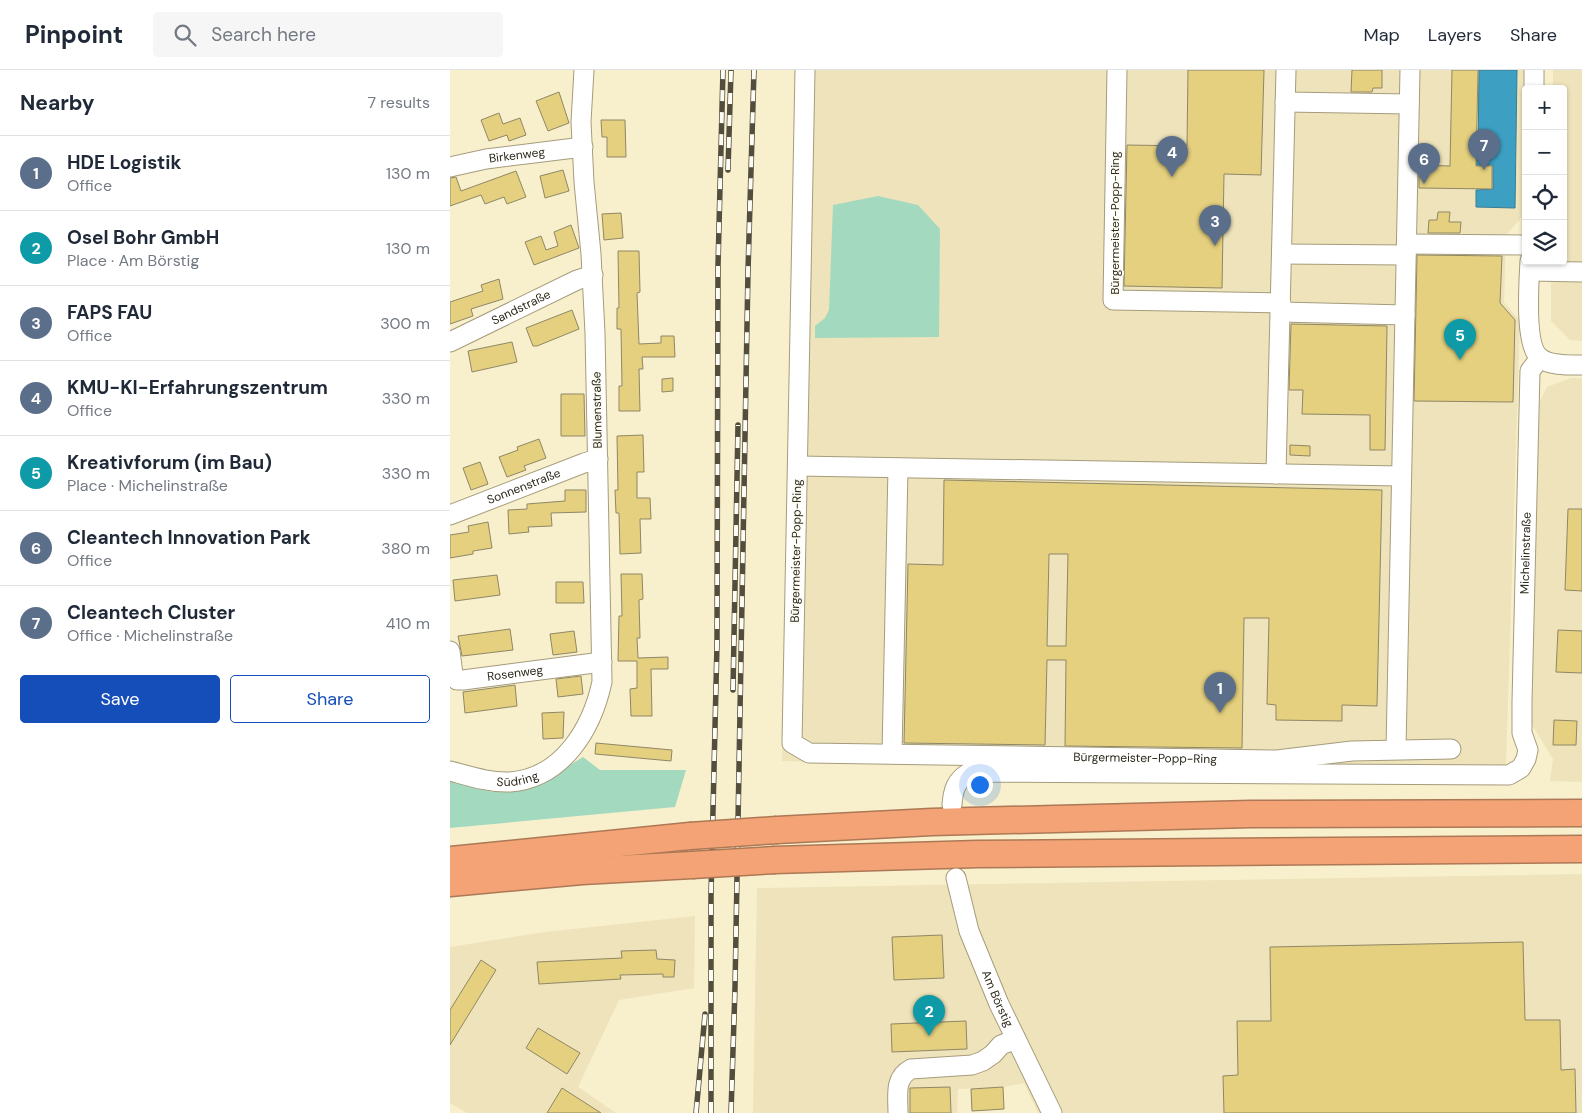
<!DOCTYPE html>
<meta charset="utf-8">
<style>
body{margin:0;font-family:"DM Sans",sans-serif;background:#f6f6f7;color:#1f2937}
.controls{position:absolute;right:15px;top:15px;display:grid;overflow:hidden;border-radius:5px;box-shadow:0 1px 4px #0004}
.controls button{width:45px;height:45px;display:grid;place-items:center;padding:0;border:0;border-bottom:1px solid #e0e1e3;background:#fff;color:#1f2937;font:25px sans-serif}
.you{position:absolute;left:529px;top:714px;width:18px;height:18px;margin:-12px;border:4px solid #fff;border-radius:50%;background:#1a73e8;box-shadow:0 0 0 8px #1a73e833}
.badge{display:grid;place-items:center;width:32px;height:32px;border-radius:50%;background:#154db9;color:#fff;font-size:16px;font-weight:700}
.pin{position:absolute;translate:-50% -41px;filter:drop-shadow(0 1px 2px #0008)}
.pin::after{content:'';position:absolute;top:26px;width:18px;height:15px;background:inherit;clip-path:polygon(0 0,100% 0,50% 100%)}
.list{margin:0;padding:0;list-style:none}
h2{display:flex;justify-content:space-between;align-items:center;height:65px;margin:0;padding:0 20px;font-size:21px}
h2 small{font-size:16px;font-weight:400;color:#747a83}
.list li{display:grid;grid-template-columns:32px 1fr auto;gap:15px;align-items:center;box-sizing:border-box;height:75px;padding:0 20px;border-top:1px solid #e0e1e3}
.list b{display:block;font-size:19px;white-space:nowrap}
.list p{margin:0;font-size:16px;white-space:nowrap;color:#747a83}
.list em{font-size:16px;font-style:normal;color:#747a83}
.actions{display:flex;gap:10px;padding:15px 20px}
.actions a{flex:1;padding:11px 0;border:1px solid #154db9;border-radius:5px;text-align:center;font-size:18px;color:#154db9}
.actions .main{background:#154db9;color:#fff}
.icon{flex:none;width:28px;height:28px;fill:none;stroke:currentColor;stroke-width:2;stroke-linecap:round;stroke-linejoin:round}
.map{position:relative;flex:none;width:1132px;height:1043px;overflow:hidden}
header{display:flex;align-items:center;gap:30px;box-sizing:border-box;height:70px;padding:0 25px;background:#fff;border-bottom:1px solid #e0e1e3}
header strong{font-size:24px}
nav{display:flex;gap:28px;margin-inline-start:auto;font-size:18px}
.search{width:350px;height:45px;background:#f6f6f7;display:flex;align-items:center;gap:12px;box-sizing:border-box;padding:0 18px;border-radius:5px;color:#747a83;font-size:19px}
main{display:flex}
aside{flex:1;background:#fff}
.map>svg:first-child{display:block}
</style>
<header>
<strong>Pinpoint</strong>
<div class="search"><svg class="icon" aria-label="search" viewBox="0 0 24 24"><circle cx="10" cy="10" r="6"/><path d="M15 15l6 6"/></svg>Search here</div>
<nav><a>Map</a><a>Layers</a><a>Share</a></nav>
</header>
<main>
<aside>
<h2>Nearby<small>7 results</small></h2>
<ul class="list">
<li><span class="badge" style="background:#5c6f8a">1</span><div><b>HDE Logistik</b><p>Office</p></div><em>130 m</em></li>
<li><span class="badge" style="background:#0f9aa8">2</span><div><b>Osel Bohr GmbH</b><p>Place · Am Börstig</p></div><em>130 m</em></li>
<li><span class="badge" style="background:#5c6f8a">3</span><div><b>FAPS FAU</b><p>Office</p></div><em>300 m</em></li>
<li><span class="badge" style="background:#5c6f8a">4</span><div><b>KMU-KI-Erfahrungszentrum</b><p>Office</p></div><em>330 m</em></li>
<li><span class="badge" style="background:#0f9aa8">5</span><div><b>Kreativforum (im Bau)</b><p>Place · Michelinstraße</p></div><em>330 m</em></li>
<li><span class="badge" style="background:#5c6f8a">6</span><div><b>Cleantech Innovation Park</b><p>Office</p></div><em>380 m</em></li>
<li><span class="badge" style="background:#5c6f8a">7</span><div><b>Cleantech Cluster</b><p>Office · Michelinstraße</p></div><em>410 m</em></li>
</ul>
<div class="actions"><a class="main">Save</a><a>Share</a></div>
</aside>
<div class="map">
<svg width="1132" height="1043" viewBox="0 0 1132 1043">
<rect width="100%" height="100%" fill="#f8efcc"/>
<g fill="#eee3ba">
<polygon points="346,0 1074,0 1072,147 1056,165 1054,232 1070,251 1056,695 1052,696 701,699 332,691"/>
<polygon points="1103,0 1132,0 1132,271 1120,270 1101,251 1101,191 1113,191 1113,19 1103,19"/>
<polygon points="1121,308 1132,308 1132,712 1100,711 1103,689 1081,653 1085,341 1097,317"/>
<polygon points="1132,804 1132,1043 588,1043 574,1013 553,1017 508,1019 507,1043 303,1043 307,818"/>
<polygon points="245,846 244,918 169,930 128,1017 166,1043 17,1043 0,1033 0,877 95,862"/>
</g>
<g fill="#a3dabf">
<polygon points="428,126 468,135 490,159 489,267 365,268 365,256 375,248 379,240 383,135"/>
<path d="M 133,687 L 150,700 L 236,700 L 225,737 L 0,758 L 0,710 C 15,714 33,722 49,722 C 81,724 107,702 133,687 Z"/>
</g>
<polygon fill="#3da0c3" stroke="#387c91" points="1029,0 1067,0 1065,138 1026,137 1026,120 1043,119 1043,95 1019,95 1019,88 1028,87"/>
<g fill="#e4d07e" stroke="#8f8767" fill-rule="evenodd">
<polygon points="738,0 814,0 811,105 774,104 772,218 674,216 677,75 737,76"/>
<polygon points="902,0 932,0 932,18 923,18 922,22 901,22"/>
<polygon points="1002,0 1028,0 1026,96 1042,96 1042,119 969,118 969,95 1000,96"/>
<polygon points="109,22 119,53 98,61 86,31"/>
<polygon points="49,43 53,54 70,48 76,65 59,71 57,65 39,71 31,50"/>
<polygon points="151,50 175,50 176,87 157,87 157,67 152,67"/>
<polygon points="113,100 119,121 95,128 90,106"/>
<polygon points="66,101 76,127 57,134 54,127 35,134 31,125 0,136 0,108 6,107 11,121"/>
<polygon points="988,142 1000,142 999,152 1011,152 1010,163 978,163 979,150 987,150"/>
<polygon points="171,143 173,168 154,170 152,144"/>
<polygon points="121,155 129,178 84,195 75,172 91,166 96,180 108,176 104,162"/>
<polygon points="168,181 189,181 190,222 187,223 189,274 211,273 211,266 224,266 225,287 192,287 193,299 189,299 190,341 169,341 169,316 172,316 171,259 167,259 167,238 169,238"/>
<polygon points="967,185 1052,186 1050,233 1065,250 1063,332 964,331"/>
<polygon points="49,209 53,229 21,239 23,246 0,254 0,232 33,221 31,215"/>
<polygon points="122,240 129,259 87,276 83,276 76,258"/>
<polygon points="841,254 937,256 935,380 920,380 920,345 852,344 853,320 839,320"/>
<polygon points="62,272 67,292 22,302 18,281"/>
<polygon points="223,308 223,321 212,322 212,309"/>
<polygon points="111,324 134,324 135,366 111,366"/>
<polygon points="193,365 194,402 187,402 187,428 200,428 201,449 190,449 191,483 170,484 169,443 166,443 165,420 168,420 167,366"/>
<polygon points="89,369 96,388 74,396 76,400 57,407 49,387 68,380 67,377"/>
<polygon points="840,375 860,376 860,386 840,385"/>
<polygon points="30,392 38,414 21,420 13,398"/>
<path d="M 494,410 L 932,420 L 927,636 L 892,635 L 892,651 L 826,650 L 826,635 L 817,634 L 819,548 L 794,548 L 792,678 L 615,676 L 616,590 L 597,590 L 595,675 L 454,673 L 458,494 L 493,495 ZM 599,484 L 618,484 L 616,576 L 597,576 Z"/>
<polygon points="115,420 136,420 136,442 101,443 102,456 78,457 79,462 59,464 58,440 77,439 77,434 115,431"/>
<polygon points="1118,439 1132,439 1132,521 1115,520"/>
<polygon points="38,452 42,478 23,481 23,484 0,488 0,465 19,462 18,456"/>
<polygon points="171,504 192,504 193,529 189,530 190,568 187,568 188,588 218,587 218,599 201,599 202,646 181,646 180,619 187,618 187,591 168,591 169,546 172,546"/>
<polygon points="47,505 50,525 5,531 3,510"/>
<polygon points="106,512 133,512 134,533 106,533"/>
<polygon points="60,559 63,580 12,586 8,566"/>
<polygon points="1108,560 1132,561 1132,603 1106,602"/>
<polygon points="124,561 127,582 103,585 100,564"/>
<polygon points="131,606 133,624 108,627 106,609"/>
<polygon points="65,615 67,636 15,643 13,622"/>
<polygon points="114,642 113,668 93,669 92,643"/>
<polygon points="1104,650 1127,651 1126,675 1103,675"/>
<polygon points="146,673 222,680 221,691 145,684"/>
<polygon points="492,865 494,908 444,910 442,867"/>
<polygon points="1073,872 1075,950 1110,950 1111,1000 1125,999 1126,1043 774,1043 773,1006 788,1005 787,951 821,951 820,877"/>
<polygon points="206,880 207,889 225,890 224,907 213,907 213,904 170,905 171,909 89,914 87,892 172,888 171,881"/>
<polygon points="31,890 46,900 0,975 0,940"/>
<polygon points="516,951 517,979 442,982 441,954"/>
<polygon points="88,958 130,983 117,1004 76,978"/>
<polygon points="500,1017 501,1043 460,1043 460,1018"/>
<polygon points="553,1017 554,1039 522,1041 521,1019"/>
<polygon points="112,1018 151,1043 97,1043"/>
</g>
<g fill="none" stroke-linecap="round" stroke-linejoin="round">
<g stroke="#a59c7c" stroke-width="21">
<g id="minor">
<path id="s1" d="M 355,0 L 342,673 L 359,683 L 827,690 L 902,681 L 1001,679"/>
<polyline points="667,0 663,230 831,233"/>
<polyline points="1084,19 1084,0"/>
<polyline points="835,32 959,34"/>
<path id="s2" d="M 0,97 L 36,89 L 133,77"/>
<polyline points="957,174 1076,175"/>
<polyline points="832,184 956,185"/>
<path d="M 1080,191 C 1079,211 1074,276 1090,288 C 1100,296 1120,295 1132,295"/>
<polyline points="1080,201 1132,202"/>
<polyline points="831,242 955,245"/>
<path id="s3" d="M 0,272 L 127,210 L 143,205"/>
<polyline points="348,396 951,406"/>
<polyline points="826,404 836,0"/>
<path id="s4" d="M 0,445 L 134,393 L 148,389"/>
<path id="s5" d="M 0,581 L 3,604 L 7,610 L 13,610 L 152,592"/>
<polyline points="946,679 960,0"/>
<polyline points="442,684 448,398"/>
<path id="s6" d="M 0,701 C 19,706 40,713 60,712 C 113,708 142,658 152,612 L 145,263 L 141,184 L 134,112 L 131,52 L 134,0"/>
<path id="s7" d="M 502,735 C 503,720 506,710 520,702 L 1059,705 L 1071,698 L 1076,689 L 1078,680 L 1072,663 L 1072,632 L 1080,301 L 1090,288"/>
<path id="s8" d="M 506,808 L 519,861 L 549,934 L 602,1043"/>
<path d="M 448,1043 C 448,1025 444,1008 461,999 L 522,995 L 533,991 L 543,984 L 551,975 L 566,969"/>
</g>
</g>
<g stroke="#ad7856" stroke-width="29">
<g id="highway">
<polyline points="327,760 482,752 801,744 1132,743"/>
<polyline points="0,790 240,766"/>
<polyline points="325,790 528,784 1132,779"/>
<polyline points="0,813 132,801 242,795"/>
</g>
</g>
<use href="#minor" stroke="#fff" stroke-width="19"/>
<use href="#highway" stroke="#f3a375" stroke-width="26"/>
<g stroke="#524d3c" stroke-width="5.5">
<g id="rail">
<polyline points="278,100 281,0"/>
<polyline points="283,620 288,355"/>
<polyline points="246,1043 255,944"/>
<polyline points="261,1043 261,824 267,574 268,196 273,0"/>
<polyline points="281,1043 285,918 298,201 304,0"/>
</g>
</g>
<use href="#rail" stroke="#fdfcf5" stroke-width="4" stroke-dasharray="11" stroke-linecap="butt"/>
<g stroke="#ad7856" stroke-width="29" stroke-linecap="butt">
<g id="highway-bridge">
<polyline points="240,766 327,760"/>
<polyline points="242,795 325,790"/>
</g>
</g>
<use href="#highway-bridge" stroke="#f3a375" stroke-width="26"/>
</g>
<g text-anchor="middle" stroke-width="4" stroke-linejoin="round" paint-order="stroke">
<g font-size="12" fill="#2c281b" stroke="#fdfcf5">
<text dy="4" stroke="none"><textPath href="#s2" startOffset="68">Birkenweg</textPath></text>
<text transform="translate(665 153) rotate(-90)" y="4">Bürgermeister-Popp-Ring</text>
<text dy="4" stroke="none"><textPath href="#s3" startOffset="79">Sandstraße</textPath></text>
<text transform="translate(147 340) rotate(-91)" y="4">Blumenstraße</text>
<text dy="4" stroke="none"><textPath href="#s4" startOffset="79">Sonnenstraße</textPath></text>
<text transform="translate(346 481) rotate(-89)" y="4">Bürgermeister-Popp-Ring</text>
<text dy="4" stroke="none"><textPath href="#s7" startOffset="810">Michelinstraße</textPath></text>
<text dy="4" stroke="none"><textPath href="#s5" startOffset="89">Rosenweg</textPath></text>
<text dy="4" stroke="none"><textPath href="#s1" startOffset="1029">Bürgermeister-Popp-Ring</textPath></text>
<text dy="4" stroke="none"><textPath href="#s6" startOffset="69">Südring</textPath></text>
<text dy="4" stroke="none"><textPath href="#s8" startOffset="128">Am Börstig</textPath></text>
</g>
</g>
</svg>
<div class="controls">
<button>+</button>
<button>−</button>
<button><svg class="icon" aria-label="locate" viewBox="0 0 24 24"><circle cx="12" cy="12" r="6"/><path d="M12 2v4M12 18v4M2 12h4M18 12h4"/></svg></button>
<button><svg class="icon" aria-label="layers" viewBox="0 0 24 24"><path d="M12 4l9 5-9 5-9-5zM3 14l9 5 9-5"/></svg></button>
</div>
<div class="you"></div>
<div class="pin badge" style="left:770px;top:643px;background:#5c6f8a">1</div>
<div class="pin badge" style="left:479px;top:966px;background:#0f9aa8">2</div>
<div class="pin badge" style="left:765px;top:176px;background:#5c6f8a">3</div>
<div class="pin badge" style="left:722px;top:107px;background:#5c6f8a">4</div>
<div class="pin badge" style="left:1010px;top:290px;background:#0f9aa8">5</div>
<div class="pin badge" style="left:974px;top:114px;background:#5c6f8a">6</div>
<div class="pin badge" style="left:1034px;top:100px;background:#5c6f8a">7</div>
</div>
</main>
